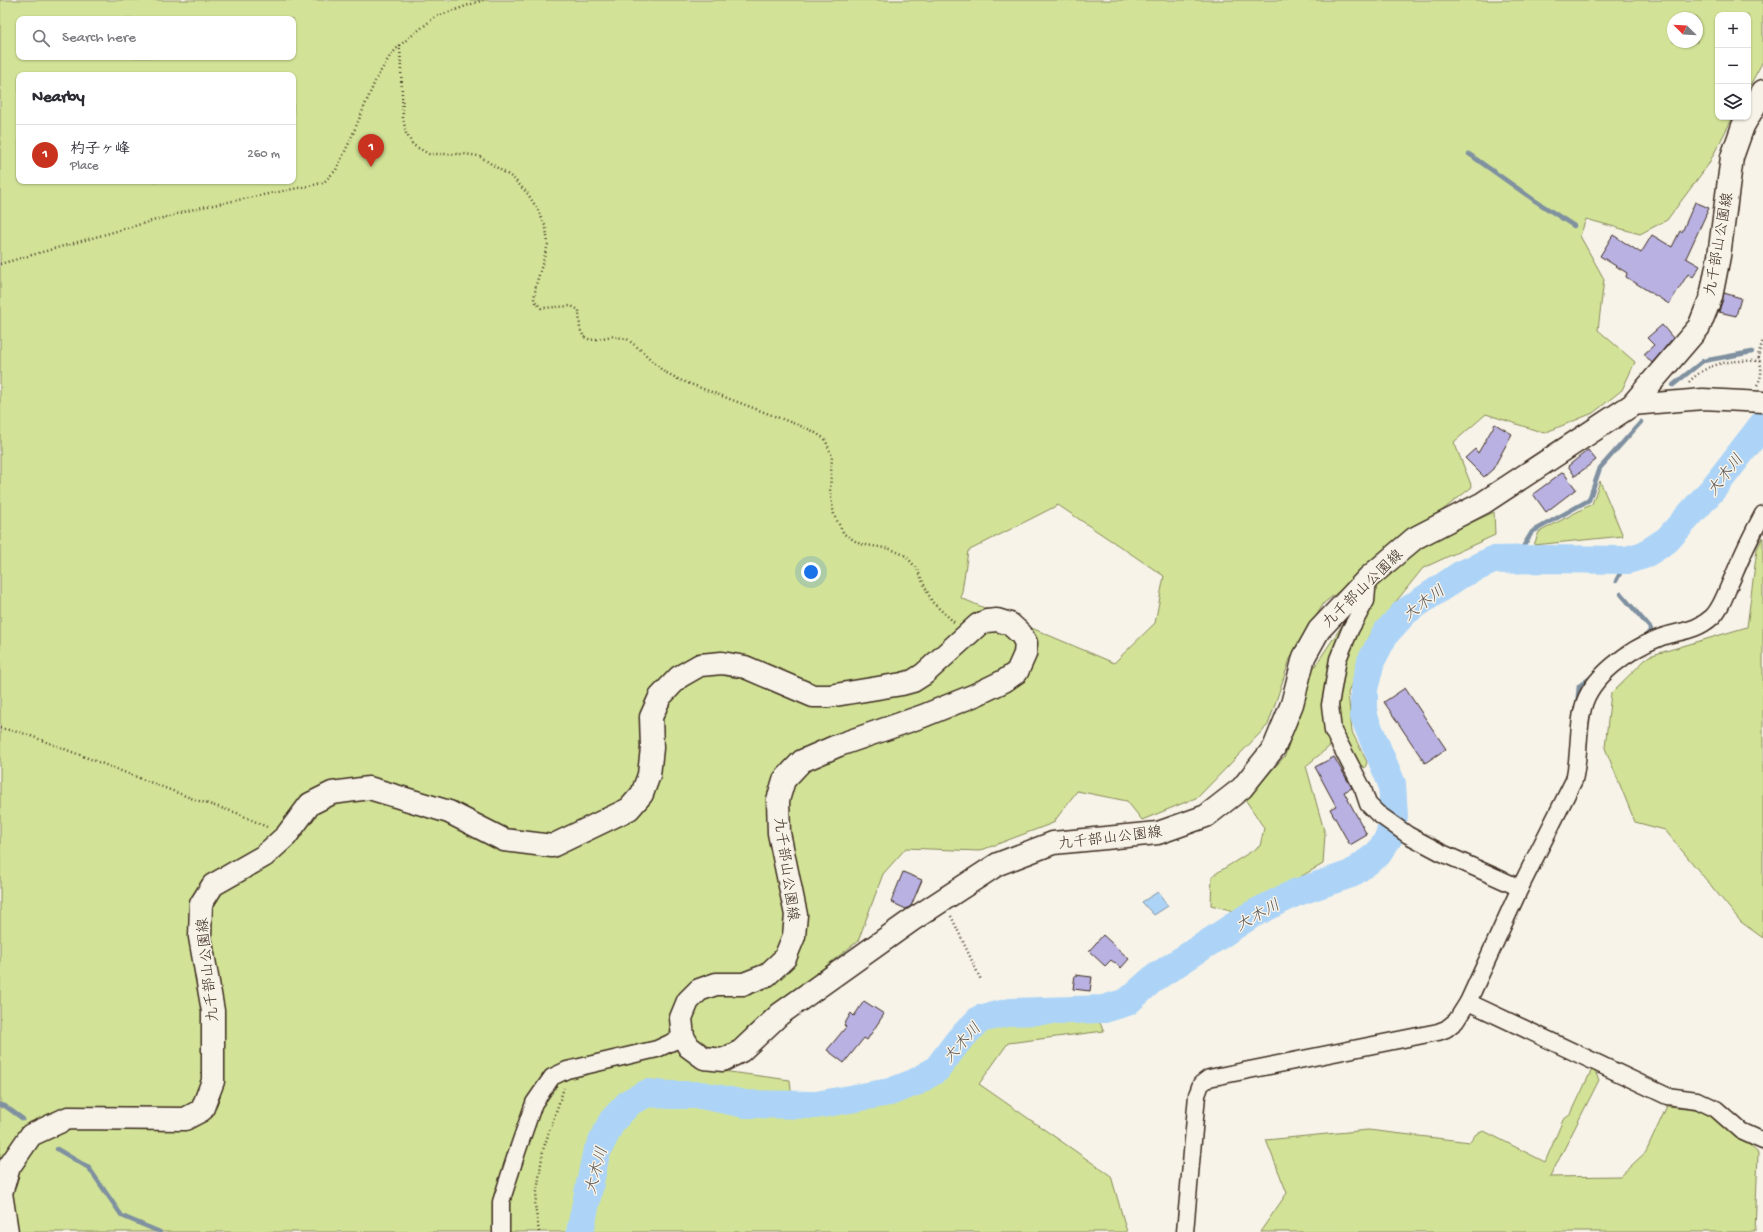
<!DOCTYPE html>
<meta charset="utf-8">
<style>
body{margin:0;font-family:"Gochi Hand","Klee One",sans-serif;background:#f7f7f7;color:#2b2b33}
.controls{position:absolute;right:12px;top:12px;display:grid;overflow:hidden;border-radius:8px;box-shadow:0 1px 3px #0004}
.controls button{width:36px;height:36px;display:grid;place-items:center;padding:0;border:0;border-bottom:1px solid #e1e1e2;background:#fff;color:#2b2b33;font:20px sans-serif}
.compass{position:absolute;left:1667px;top:12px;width:36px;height:36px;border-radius:50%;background:#fff;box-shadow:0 1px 3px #0004;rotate:294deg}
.you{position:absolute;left:811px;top:572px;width:14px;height:14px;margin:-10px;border:3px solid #fff;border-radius:50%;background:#1a73e8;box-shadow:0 0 0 6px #1a73e833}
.badge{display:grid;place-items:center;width:26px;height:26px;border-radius:50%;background:#c8321e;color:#fff;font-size:13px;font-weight:700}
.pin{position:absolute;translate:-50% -33px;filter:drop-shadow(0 1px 2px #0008)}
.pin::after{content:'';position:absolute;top:21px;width:14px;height:12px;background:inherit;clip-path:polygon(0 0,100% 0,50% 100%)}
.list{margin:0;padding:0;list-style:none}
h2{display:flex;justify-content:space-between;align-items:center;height:52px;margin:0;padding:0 16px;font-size:17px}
h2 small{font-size:13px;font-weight:400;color:#7c7c81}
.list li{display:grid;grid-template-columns:26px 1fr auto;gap:12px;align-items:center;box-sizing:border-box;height:60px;padding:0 16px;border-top:1px solid #e1e1e2}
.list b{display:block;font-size:15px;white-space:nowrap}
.list p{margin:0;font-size:13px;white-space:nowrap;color:#7c7c81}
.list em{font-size:13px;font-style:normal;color:#7c7c81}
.icon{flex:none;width:22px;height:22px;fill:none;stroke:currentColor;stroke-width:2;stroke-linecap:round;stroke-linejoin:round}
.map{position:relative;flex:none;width:1763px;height:1232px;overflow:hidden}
.search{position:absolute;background:#fff;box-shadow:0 1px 3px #0004;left:16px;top:16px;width:280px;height:44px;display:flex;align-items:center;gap:10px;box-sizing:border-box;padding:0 14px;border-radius:8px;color:#7c7c81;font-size:15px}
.panel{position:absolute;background:#fff;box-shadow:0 1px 3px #0004;left:16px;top:72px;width:280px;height:112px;border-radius:8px}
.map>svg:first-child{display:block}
</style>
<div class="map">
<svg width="1763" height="1232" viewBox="0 0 1763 1232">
<rect width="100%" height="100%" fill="#f7f3e8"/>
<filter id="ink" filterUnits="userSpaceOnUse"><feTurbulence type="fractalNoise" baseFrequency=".025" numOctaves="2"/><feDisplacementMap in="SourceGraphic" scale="8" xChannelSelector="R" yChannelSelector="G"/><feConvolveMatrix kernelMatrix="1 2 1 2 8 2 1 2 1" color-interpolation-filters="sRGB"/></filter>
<g filter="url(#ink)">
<g fill="#d2e397" stroke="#86865a" fill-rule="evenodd">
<path d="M 0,0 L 1763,0 L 1763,61 L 1748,89 L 1748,15 L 1718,15 L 1718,117 L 1733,117 L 1708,165 L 1667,220 L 1640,234 L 1586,219 L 1580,236 L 1604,279 L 1598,330 L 1635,362 L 1622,390 L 1593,413 L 1544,433 L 1486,414 L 1454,442 L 1472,487 L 1324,603 L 1290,659 L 1268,725 L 1198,797 L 1142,820 L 1127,801 L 1077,791 L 1053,823 L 979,851 L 906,848 L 883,874 L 858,941 L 747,1028 L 722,1071 L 790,1080 L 793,1110 L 888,1104 L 936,1082 L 987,1024 L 1094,1011 L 1104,1031 L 1008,1043 L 979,1084 L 1111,1176 L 1127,1232 L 0,1232 ZM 1673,18 L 1697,18 L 1697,42 L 1673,42 ZM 19,19 L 293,19 L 293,57 L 19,57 ZM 19,75 L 293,75 L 293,181 L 19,181 ZM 1058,505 L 1164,576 L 1155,623 L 1114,663 L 961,598 L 968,551 Z"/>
<polygon points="1600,481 1623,536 1534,545 1539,532 1592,504"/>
<polygon points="1494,512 1495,535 1423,568 1369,635 1348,693 1352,732 1367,762 1365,768 1330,746 1306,766 1325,834 1323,864 1238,912 1211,905 1212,876 1260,846 1264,828 1245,799 1285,756 1313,669 1359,600 1424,545"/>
<polygon points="1763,537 1763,938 1741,922 1665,830 1635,822 1605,748 1611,693 1649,656 1747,627 1757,549"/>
<polygon points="1593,1067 1599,1080 1550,1177 1620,1176 1646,1152 1667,1106 1713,1111 1758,1153 1755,1232 1260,1232 1287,1193 1266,1140 1368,1130 1470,1142 1476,1134 1484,1131 1545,1162 1563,1120 1571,1114"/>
</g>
<polygon fill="#add4f7" stroke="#7f90a0" points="1158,892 1168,906 1154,915 1142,902"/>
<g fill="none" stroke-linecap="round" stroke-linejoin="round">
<g stroke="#7f90a0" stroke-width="4.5">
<polyline points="1469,154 1534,200 1574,226"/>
<polyline points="1673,385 1703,361 1752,352"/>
<polyline points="1493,560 1523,547 1532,532 1589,500 1600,468 1641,422"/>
<polyline points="1616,581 1627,560"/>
<polyline points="1621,594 1651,629 1644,639"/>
<polyline points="1577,705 1579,686 1593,676"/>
<polyline points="0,1105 5,1106 23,1119"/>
<polyline points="57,1149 89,1168 122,1216 160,1232"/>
</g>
<polyline stroke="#add4f7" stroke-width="28" points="580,1232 596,1154 612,1121 630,1102 648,1093 670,1095 701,1095 745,1104 816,1105 890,1092 916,1082 937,1069 959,1040 980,1019 1011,1012 1104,1009 1127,1002 1153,979 1251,915 1295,893 1351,874 1378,854 1389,837 1394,816 1392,784 1364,717 1364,689 1371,661 1385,634 1405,612 1460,575 1493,560 1546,559 1627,560 1644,555 1667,540 1712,490 1763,424"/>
</g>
<g fill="#b9b1e2" stroke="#3b2a1e">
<polygon points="1695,202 1709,208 1686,258 1700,266 1693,277 1688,274 1669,304 1626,277 1627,273 1600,256 1613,235 1641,253 1652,235 1672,247 1680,231 1682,232"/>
<polygon points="1724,293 1741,298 1736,316 1719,312"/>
<polygon points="1662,325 1673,338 1652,363 1644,354 1654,345 1647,338"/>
<polygon points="1495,424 1512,434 1493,469 1484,477 1465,458 1475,449 1478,453"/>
<polygon points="1588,450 1596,460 1575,476 1568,466"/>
<polygon points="1563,472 1576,489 1546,512 1533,494"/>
<polygon points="1405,688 1446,749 1425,763 1384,702"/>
<polygon points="1334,757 1352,788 1344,792 1367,835 1350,845 1330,809 1336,806 1315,767"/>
<polygon points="903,872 922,880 911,906 906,909 891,902"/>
<polygon points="1103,935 1129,959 1121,968 1111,960 1105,966 1089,951"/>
<polygon points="1075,975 1092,977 1090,991 1073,989"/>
<polygon points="864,1001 884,1014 867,1040 864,1038 844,1063 827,1050 846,1027 844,1025 851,1013 854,1016"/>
</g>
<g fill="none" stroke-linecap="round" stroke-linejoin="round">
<g stroke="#3b2a1e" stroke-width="19">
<g id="minor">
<polyline points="1368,578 1366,601 1350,630 1338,659 1330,705 1333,731 1363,789 1368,804 1377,813 1408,835 1440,852 1520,888"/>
<polyline points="1468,1002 1667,1096 1697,1100 1716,1109 1741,1131 1763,1141"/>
<polyline points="501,1232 501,1202 517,1152 534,1103 552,1077 567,1070 657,1049 683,1037"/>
<path d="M 1185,1232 L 1197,1095 L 1201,1084 L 1209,1078 L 1438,1032 L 1446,1029 L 1456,1021 L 1468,1002 L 1520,888 L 1574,780 C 1580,756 1577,731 1583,708 C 1590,677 1630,649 1659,638 C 1677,631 1696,632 1712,617 C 1722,608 1727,589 1733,577 C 1742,555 1752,534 1763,514"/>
</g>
</g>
<g stroke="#3b2a1e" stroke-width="23">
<polyline id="tertiary" points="1632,405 1703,399 1763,402"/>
</g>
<g stroke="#3b2a1e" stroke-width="25">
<polyline id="secondary" points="7,1232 1,1193 9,1167 31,1135 68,1118 185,1119 202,1110 213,1081 213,1011 200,937 201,904 213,885 264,856 286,836 310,804 332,793 369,788 449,812 504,840 552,846 629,809 642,794 649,775 652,748 651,717 660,697 679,677 700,665 722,663 745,667 813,696 829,696 902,684 913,681 924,674 978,625 987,621 997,620 1010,624 1021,634 1026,643 1025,654 1017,672 1004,681 975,695 923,716 839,745 802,761 784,780 778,800 779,833 796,915 794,936 785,958 767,975 744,984 716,984 699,990 688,1001 681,1018 683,1037 689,1047 704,1058 723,1060 741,1051 780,1014 912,920 998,864 1053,843 1158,833 1206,816 1242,788 1274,748 1292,704 1304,657 1319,630 1368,578 1415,538 1483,503 1632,405 1699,327 1711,297 1719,256 1732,157 1743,126 1763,91"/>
</g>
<g stroke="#3b2a1e" stroke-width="2.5" stroke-dasharray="1 3" stroke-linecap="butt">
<polyline points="400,45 403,118 406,133 413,145 429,154 464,154 479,156 513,178 528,194 539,212 546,228 548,244 536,285 534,300 541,308 571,306 579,310 580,329 584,337 591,340 613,336 627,339 641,350 663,371 680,380 811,430 825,439 832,456 830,492 834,515 844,534 860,544 891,549 906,556 917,569 932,602 955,623"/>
<polyline points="0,264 198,208 323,183 336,170 349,143 376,79 390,56 400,45 435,17 483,0"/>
<path d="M 1689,382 C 1709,361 1733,360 1760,361"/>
<path d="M 1757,385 C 1763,375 1762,366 1758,356 L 1763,340"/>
<polyline points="0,728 26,734 196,800 237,813 269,828"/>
<polyline points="951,916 981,980"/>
<polyline points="539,1232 535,1205 543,1150 564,1088"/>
</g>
<use href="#minor" stroke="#f7f3e8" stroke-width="16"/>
<use href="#tertiary" stroke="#f7f3e8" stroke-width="20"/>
<use href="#secondary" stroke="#f7f3e8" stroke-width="22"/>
</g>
</g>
<g text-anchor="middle" stroke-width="3" stroke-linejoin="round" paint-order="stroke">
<g font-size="15" fill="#3b2a1e" stroke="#f7f3e8">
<text transform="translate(1718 244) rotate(-80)" y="5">九千部山公園線</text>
<text transform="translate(1362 588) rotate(-44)" y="5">九千部山公園線</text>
<text transform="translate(1110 837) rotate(-7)" y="5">九千部山公園線</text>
<text transform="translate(787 869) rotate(82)" y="5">九千部山公園線</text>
<text transform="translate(207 970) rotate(-96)" y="5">九千部山公園線</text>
</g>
<g font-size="16" font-style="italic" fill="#585454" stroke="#f7f3e8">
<text transform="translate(1724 474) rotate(-52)" y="6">大木川</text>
<text transform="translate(1423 602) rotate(-37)" y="6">大木川</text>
<text transform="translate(1257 914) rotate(-29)" y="6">大木川</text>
<text transform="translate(961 1042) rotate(-48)" y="6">大木川</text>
<text transform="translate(595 1170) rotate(-75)" y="6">大木川</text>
</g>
</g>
</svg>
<div class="controls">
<button>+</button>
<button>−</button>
<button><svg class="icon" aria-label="layers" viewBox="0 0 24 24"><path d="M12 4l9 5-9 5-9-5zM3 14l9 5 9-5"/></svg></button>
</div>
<svg class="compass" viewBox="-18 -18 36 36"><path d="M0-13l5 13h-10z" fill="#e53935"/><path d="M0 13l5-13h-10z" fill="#7c7c81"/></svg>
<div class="you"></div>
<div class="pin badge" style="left:371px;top:167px">1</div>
<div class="search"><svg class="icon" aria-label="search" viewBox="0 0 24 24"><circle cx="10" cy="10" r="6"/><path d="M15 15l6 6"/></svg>Search here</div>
<section class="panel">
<h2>Nearby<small></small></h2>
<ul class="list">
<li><span class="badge">1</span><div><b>杓子ヶ峰</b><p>Place</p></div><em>260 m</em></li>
</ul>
</section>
</div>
